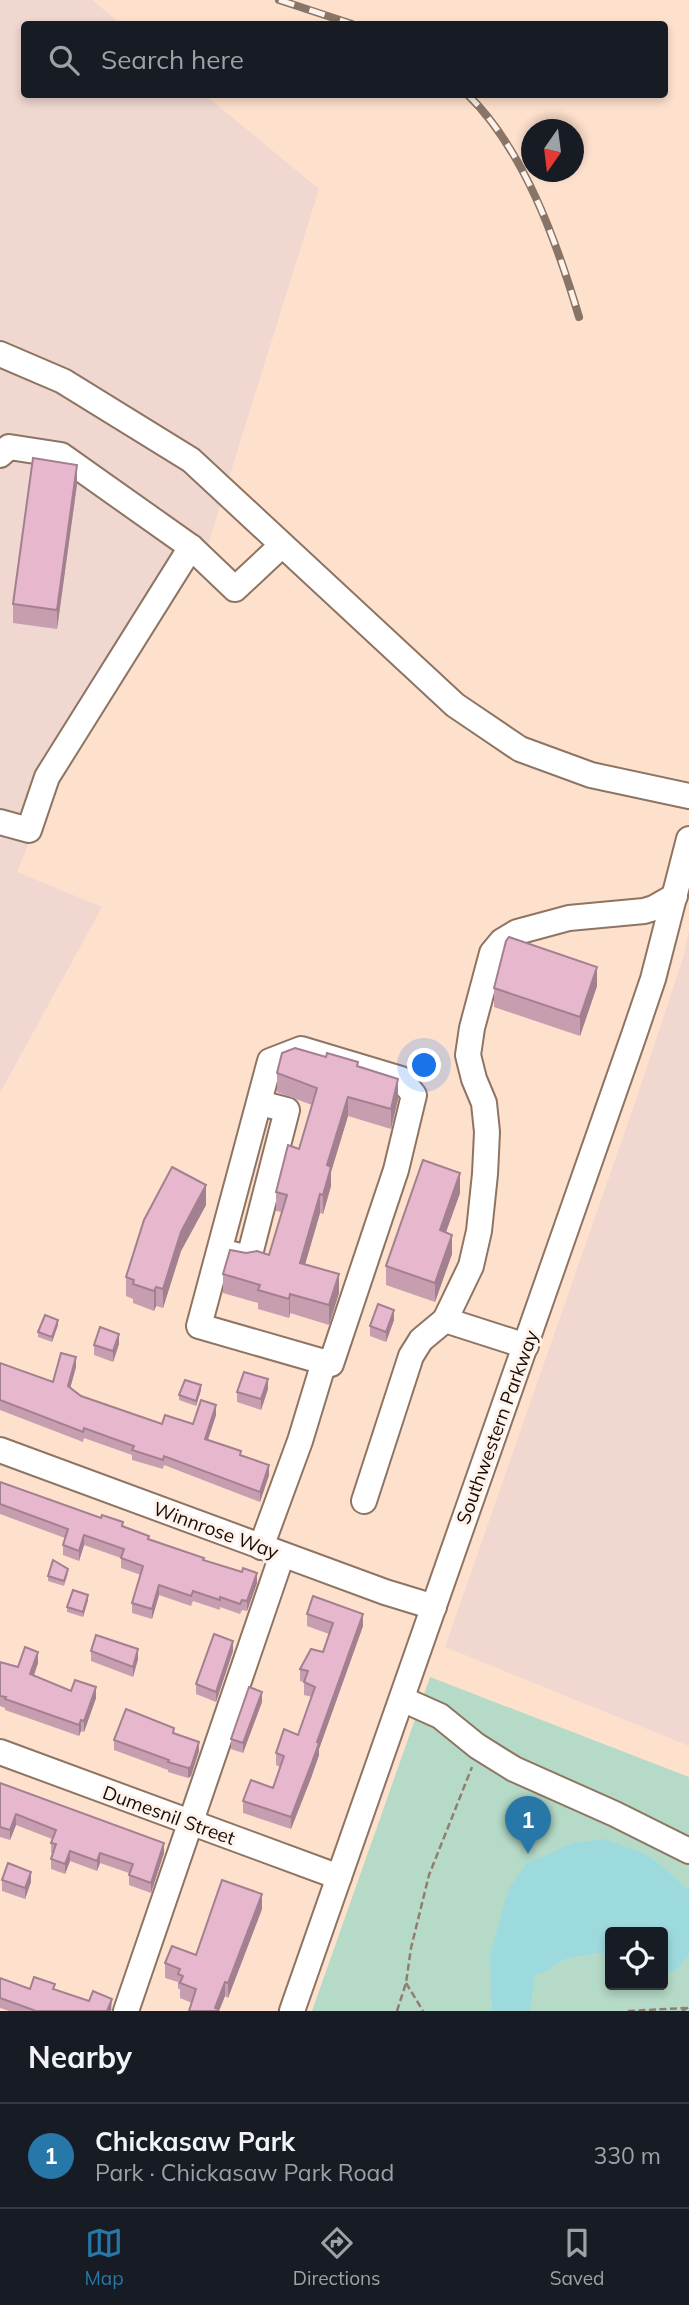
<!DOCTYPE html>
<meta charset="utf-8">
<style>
body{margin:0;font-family:Mulish,sans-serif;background:#20242c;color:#f1f3f6}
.controls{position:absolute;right:21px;bottom:21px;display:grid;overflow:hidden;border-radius:7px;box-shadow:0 4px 10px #0003}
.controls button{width:63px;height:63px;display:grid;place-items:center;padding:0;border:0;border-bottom:2px solid #363941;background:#171b24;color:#f1f3f6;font:35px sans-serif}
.compass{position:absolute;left:521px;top:119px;width:63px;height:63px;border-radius:50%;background:#171b24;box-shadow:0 4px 10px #0003;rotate:194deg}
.you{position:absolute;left:425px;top:1066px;width:24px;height:24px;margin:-18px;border:5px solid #fff;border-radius:50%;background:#1a73e8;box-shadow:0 0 0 10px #1a73e833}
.badge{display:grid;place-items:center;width:46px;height:46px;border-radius:50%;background:#2877a9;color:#fff;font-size:23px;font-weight:700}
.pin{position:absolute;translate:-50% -58px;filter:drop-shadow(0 2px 4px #0008)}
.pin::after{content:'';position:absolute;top:37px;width:24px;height:21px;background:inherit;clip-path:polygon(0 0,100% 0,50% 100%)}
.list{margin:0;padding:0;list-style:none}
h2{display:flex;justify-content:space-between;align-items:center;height:91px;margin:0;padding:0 28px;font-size:30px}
h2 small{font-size:23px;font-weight:400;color:#9ea1a6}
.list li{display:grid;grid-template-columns:46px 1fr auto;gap:21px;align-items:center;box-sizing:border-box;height:105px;padding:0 28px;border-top:2px solid #363941}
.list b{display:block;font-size:26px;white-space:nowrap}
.list p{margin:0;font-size:23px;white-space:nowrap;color:#9ea1a6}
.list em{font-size:23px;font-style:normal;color:#9ea1a6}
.icon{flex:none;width:38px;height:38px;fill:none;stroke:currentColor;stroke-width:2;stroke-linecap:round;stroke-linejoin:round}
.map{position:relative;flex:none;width:689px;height:2011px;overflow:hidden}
.search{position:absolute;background:#171b24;box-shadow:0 4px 10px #0003;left:21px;right:21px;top:21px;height:77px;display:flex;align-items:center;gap:18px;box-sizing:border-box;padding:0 24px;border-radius:7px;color:#9ea1a6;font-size:26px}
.sheet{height:196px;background:#171b24}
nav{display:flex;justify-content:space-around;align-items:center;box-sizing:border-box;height:98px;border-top:2px solid #363941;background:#171b24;font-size:19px;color:#9ea1a6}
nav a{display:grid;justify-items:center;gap:4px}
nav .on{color:#2877a9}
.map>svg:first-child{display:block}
</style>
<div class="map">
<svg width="689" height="2011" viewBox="0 0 689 2011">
<rect width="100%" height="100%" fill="#fee1cd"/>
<g fill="#f0d7d0">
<polygon points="0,0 92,0 121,24 24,24 24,94 205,95 319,189 208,545 57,774 17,872 102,907 0,1093"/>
<polygon points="689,930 689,1746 445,1647 638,1094 684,955"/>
</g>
<path fill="#b5dac7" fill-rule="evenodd" d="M 430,1677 L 689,1777 L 689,2011 L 312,2011 ZM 610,1932 L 663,1932 L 663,1985 L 610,1985 Z"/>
<path fill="#9ddade" d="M 604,1839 L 645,1854 L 663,1867 L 689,1891 L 689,1955 L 675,1971 L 663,1972 L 663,1932 L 610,1932 L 610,1953 C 604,1951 565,1958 560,1961 C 548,1968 551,1972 535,1974 L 530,2011 L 492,2011 L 490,1955 L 509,1888 L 526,1864 L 573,1843 Z"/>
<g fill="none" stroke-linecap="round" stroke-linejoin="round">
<g stroke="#8e7463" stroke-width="28">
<g id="minor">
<polyline points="0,354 63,381 191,460 455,705 520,749 591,775 689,796"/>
<polyline points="0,455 9,447 61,455 191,547"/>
<polyline points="0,822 29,830 47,777 191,547 235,589 282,545"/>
<polygon points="301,1049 401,1079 414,1095 396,1170 331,1364 199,1326 270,1061"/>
<polyline points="223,1252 249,1258 287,1110 260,1103"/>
<polyline points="445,1320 526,1346"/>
<polyline points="0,1450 385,1592 434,1607"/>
<polyline points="364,1501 411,1356 421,1340 445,1320 471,1266 479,1231 485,1174 487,1132 484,1103 474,1079 468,1055 472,1028 492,953 502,941 517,932 569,918 644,911 654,908 675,896"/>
<polyline points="261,1547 300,1441 324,1362"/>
<polyline points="402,1699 440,1716 477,1746 514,1769 615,1814 689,1851"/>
<polyline points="0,1752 339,1877"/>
<polyline points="126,2011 282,1555"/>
<polyline points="292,2011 634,1035 653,979 689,839"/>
</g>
</g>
<g stroke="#927e71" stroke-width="2.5" stroke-dasharray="7 3.5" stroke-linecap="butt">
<polyline points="406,1983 423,2011"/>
<polyline points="397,2011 406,1983 411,1948 429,1875 472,1767"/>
<polyline points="628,2011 686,2008"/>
<polyline points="682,2011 689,2007"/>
</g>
<use href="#minor" stroke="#fff" stroke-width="24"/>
<g stroke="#897568" stroke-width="8">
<g id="rail">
<polyline points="279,0 352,24"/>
<path d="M 467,94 C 524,149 557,243 579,317"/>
</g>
</g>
<use href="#rail" stroke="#fef2ea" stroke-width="5" stroke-dasharray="16" stroke-linecap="butt"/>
</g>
<g fill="#c79db0">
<polygon points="77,484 57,629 13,623 13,604"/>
<polygon points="597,986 580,1036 494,1007 494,988"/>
<polygon points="358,1067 398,1099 391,1129 348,1116 331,1172 331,1186 323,1214 320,1213 305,1264 339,1293 329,1325 290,1313 289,1318 258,1309 258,1303 223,1293 223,1274 246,1253 269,1255 282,1212 276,1211 276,1192 299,1149 312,1105 277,1092 277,1073"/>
<polygon points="460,1193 446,1232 452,1254 435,1302 386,1285 386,1266"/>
<polygon points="206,1205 181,1251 163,1308 156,1306 154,1311 133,1303 133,1299 126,1296 126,1277"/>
<polygon points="394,1320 386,1342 370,1336 370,1326"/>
<polygon points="58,1325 52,1342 38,1337 38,1332"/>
<polygon points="119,1344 113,1362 94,1355 94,1345"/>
<polygon points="0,1363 53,1382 76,1367 70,1388 81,1396 162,1424 193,1424 216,1415 208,1440 241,1455 269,1475 260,1502 164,1465 163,1469 132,1460 132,1455 84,1438 83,1442 0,1410"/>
<polygon points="268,1389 261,1410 237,1402 237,1392"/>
<polygon points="201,1390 196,1406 179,1400 179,1395"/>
<polygon points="0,1482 123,1527 149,1539 257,1583 247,1611 242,1610 240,1614 220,1607 220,1610 193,1601 191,1606 159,1595 152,1619 132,1613 132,1603 141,1575 121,1568 121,1558 84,1545 79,1561 63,1555 63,1545 65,1538 0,1514"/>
<polygon points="68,1574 64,1586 48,1581 48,1576"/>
<polygon points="88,1600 83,1617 67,1612 67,1607"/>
<polygon points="307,1614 363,1626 319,1749 319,1755 311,1778 291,1829 243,1813 243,1801 273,1788 280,1767 276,1765 276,1753 298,1735 312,1697 304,1695 304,1682 300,1681 300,1669 323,1652 329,1634 307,1626"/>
<polygon points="91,1651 138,1659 133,1677 91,1661"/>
<polygon points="233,1651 216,1702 196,1694 196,1684"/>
<polygon points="0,1662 18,1667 38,1663 34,1676 71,1691 96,1698 84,1732 81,1731 79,1736 5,1710 5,1708 0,1706"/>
<polygon points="262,1702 243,1753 231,1749 231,1739"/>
<polygon points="174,1733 199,1751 191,1776 188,1778 168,1772 168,1770 114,1750 114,1740"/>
<polygon points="0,1783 164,1853 151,1893 129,1885 129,1873 100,1863 97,1871 70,1861 65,1874 51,1869 51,1859 53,1853 51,1853 51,1843 52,1839 16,1825 10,1840 0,1837"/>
<polygon points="2,1880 31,1882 25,1899 2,1891"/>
<polygon points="262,1909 228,1998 225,1996 219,2011 189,2011 192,2003 180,1998 180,1989 178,1989 178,1982 165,1978 165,1963 196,1955"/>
<polygon points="0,1978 30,1989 55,1990 112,2009 111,2011 9,2011 0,2008"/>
</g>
<g fill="#a28090">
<polygon points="77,465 77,484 57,629 57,610"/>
<polygon points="597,967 597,986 580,1036 580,1017"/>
<polygon points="398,1079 398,1099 391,1129 391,1109"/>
<polygon points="348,1097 348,1116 331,1172 331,1186 323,1214 323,1195 327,1165"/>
<polygon points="460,1173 460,1193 440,1249 440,1230"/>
<polygon points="206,1185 206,1205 181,1251 163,1308 163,1289 181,1232"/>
<polygon points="320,1194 320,1213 300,1282 300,1263"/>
<polygon points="452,1235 452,1254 435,1302 435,1283"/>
<polygon points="339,1274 339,1293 329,1325 329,1305"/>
<polygon points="156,1287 156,1306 154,1311 154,1291"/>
<polygon points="290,1294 290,1313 289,1318 289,1299"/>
<polygon points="394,1310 394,1320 386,1342 386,1332"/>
<polygon points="58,1320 58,1325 52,1342 52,1337"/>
<polygon points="119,1334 119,1344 113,1362 113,1351"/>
<polygon points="76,1357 76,1367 68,1396 68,1386"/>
<polygon points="268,1379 268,1389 261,1410 261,1399"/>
<polygon points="201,1385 201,1390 196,1406 196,1401"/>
<polygon points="216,1405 216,1415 205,1448 205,1439"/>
<polygon points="269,1465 269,1475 260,1502 260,1492"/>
<polygon points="84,1535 84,1545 79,1561 79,1551"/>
<polygon points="257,1573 257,1583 247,1611 247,1601"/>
<polygon points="159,1585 159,1595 152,1619 152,1609"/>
<polygon points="88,1595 88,1600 83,1617 83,1612"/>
<polygon points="363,1614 363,1626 319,1749 319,1755 311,1778 291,1829 291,1817"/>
<polygon points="233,1641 233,1651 216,1702 216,1692"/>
<polygon points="138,1649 138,1659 133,1677 133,1667"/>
<polygon points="38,1652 38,1663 30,1685 30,1674"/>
<polygon points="96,1687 96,1698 84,1732 84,1721"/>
<polygon points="262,1692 262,1702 243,1753 243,1743"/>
<polygon points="81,1720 81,1731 79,1736 79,1725"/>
<polygon points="199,1742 199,1751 191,1776 188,1778 188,1768"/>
<polygon points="16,1814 16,1825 10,1840 10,1830"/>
<polygon points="164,1843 164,1853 151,1893 151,1883"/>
<polygon points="70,1851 70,1861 65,1874 65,1864"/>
<polygon points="100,1853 100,1863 97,1871 97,1861"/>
<polygon points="31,1872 31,1882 25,1899 25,1888"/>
<polygon points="262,1894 262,1909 228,1998 228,1983"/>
<polygon points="225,1982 225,1996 219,2011 215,2011 215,2008"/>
<polygon points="112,1999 111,2011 107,2011"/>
</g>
<g fill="#e7b7cd" stroke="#a28090" stroke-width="2">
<polygon points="33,458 77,465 57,610 13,604"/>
<polygon points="509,937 597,967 580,1017 494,988 506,941"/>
<polygon points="295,1048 326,1057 327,1053 358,1062 357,1066 398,1079 391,1109 348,1097 327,1165 331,1167 323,1195 320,1194 300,1263 339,1274 329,1305 290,1294 289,1299 258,1290 260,1285 223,1274 230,1250 246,1253 257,1251 269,1255 287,1195 276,1192 288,1145 299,1149 317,1088 277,1073 282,1053"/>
<polygon points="423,1160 460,1173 440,1230 452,1235 435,1283 386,1266"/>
<polygon points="172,1167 206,1185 181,1232 163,1289 156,1287 154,1291 133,1284 134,1280 126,1277 144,1220"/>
<polygon points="378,1304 394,1310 386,1332 370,1326"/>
<polygon points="45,1315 58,1320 52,1337 38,1332"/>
<polygon points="100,1327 119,1334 113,1351 94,1345"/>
<polygon points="61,1353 76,1357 68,1386 81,1396 162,1424 165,1415 193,1424 201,1400 216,1405 205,1439 241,1451 240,1455 269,1465 260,1492 164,1456 163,1460 132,1450 134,1446 84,1428 83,1432 0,1400 0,1363 53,1382"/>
<polygon points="244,1372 268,1379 261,1399 237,1392"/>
<polygon points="185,1380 201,1385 196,1401 179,1395"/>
<polygon points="0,1482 101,1518 102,1515 123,1522 122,1526 149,1536 148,1539 204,1558 203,1560 242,1572 243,1568 257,1573 247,1601 242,1600 240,1604 220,1597 220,1600 193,1591 191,1596 159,1585 152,1609 132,1603 143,1566 121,1558 124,1549 84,1535 79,1551 63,1545 68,1529 0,1504"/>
<polygon points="53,1560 68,1569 64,1581 48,1576"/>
<polygon points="73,1590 88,1595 83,1612 67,1607"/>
<polygon points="313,1596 363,1614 317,1742 319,1743 311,1765 291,1817 243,1801 251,1780 273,1788 284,1756 276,1753 284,1729 298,1735 315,1687 304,1682 308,1671 300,1669 311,1649 323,1652 333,1623 307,1614"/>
<polygon points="214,1634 233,1641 216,1692 196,1684"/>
<polygon points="96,1635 138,1649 133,1667 91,1651"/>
<polygon points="25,1647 38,1652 30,1674 71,1691 75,1680 96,1687 84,1721 81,1720 79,1725 5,1699 6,1697 0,1696 0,1662 18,1667"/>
<polygon points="249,1687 262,1692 243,1743 231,1739"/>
<polygon points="126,1709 174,1728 173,1733 199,1742 191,1767 188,1768 168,1762 169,1760 114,1740"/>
<polygon points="0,1783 164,1843 151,1883 129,1875 133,1864 100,1853 97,1861 70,1851 65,1864 51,1859 56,1844 51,1843 56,1830 16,1814 10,1830 0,1827"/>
<polygon points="8,1863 31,1872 25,1888 2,1880"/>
<polygon points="222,1880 262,1894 228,1983 225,1982 215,2008 218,2009 218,2011 189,2011 196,1989 180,1983 183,1976 178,1974 180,1969 165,1963 172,1946 196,1955"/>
<polygon points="34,1977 55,1984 53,1989 89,2001 93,1991 112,1999 107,2011 36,2011 0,1998 0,1978 30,1989"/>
</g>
<g text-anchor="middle" stroke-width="6" stroke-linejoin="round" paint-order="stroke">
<g font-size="19" fill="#170d07" stroke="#fef2ea">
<text transform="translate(497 1427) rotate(-70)" y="7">Southwestern Parkway</text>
<text transform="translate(216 1530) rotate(20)" y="7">Winnrose Way</text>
<text transform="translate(169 1815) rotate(20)" y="7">Dumesnil Street</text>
</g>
</g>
</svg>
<div class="controls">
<button><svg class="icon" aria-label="locate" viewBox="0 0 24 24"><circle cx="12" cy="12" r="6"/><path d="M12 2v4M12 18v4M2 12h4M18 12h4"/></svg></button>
</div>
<svg class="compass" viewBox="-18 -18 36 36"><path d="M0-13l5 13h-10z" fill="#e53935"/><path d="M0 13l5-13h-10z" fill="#9ea1a6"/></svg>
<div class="you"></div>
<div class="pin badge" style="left:528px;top:1854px">1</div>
<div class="search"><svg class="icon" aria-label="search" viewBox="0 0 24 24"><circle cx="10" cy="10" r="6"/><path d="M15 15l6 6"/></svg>Search here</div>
</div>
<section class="sheet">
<h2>Nearby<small></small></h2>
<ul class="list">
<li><span class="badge">1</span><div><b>Chickasaw Park</b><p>Park · Chickasaw Park Road</p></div><em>330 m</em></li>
</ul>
</section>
<nav>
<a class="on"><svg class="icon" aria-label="map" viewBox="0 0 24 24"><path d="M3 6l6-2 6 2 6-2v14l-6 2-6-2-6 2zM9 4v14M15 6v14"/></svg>Map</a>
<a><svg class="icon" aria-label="directions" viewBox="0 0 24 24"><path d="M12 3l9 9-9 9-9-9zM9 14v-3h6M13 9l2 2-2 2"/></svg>Directions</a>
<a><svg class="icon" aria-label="saved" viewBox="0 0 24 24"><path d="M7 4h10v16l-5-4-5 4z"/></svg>Saved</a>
</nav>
